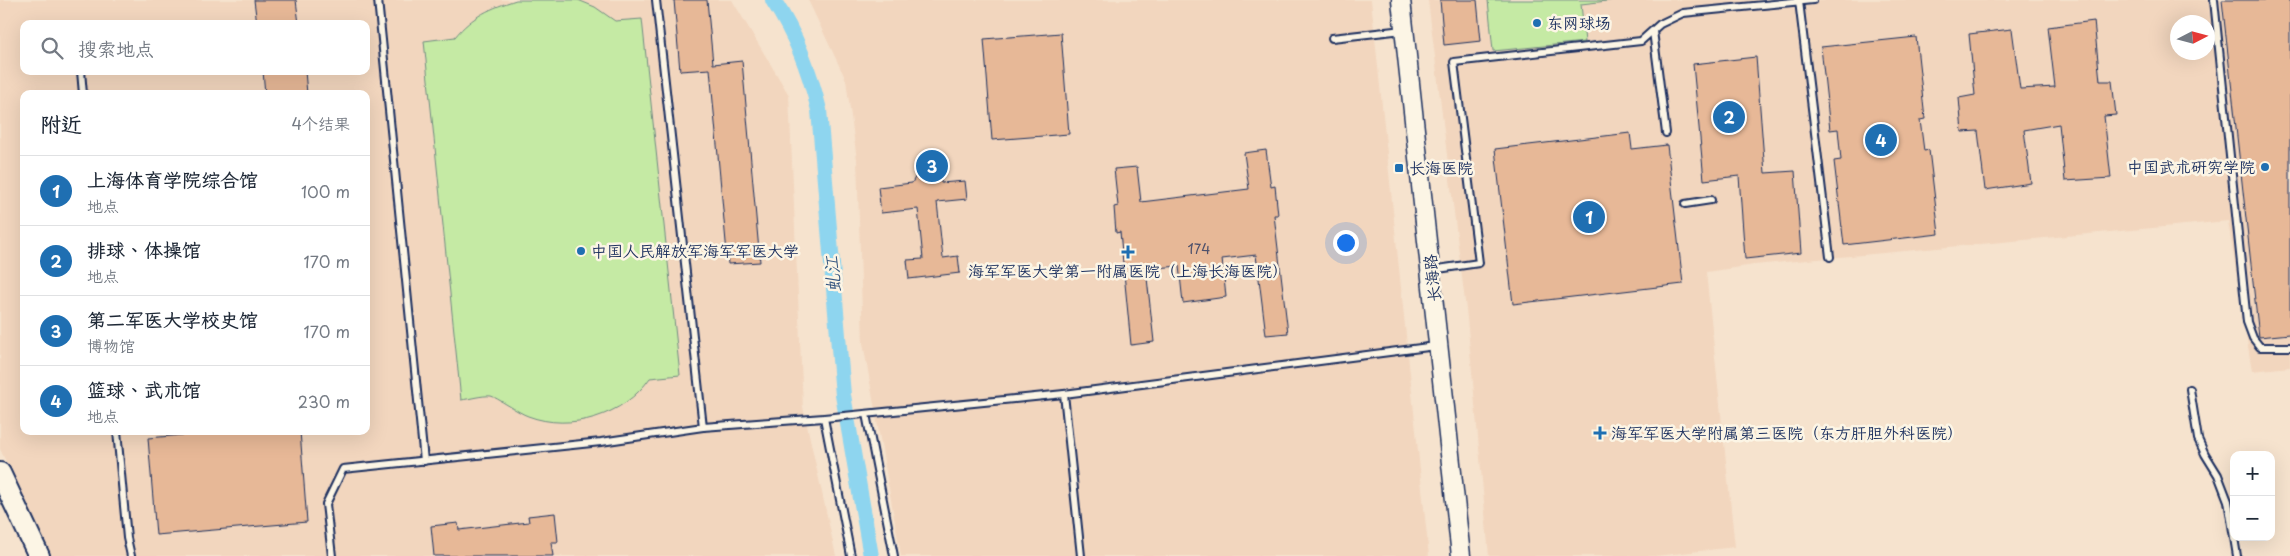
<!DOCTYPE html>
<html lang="zh">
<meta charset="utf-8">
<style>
body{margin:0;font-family:"Playpen Sans","LXGW WenKai TC",sans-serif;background:#f6f6f7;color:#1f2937}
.controls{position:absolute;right:15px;bottom:15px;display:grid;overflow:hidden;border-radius:10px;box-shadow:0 5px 20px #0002}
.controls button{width:45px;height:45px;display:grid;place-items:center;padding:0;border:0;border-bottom:1px solid #e0e1e3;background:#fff;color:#1f2937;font:25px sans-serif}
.compass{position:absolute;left:2170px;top:15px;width:45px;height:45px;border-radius:50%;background:#fff;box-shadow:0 5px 20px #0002;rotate:84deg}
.you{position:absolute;left:1345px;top:242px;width:18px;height:18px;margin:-12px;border:4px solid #fff;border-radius:50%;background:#1a73e8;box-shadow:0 0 0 8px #1a73e833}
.badge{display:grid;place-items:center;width:32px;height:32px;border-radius:50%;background:#1f6fb2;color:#fff;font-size:16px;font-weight:700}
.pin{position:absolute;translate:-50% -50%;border:2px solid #fff;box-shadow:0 1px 5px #0006}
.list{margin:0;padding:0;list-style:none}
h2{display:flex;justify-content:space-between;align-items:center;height:65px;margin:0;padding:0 20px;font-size:21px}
h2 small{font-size:16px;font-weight:400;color:#747a83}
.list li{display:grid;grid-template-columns:32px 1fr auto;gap:15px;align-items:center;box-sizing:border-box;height:70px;padding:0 20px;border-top:1px solid #e0e1e3}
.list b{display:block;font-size:19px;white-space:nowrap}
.list p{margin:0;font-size:16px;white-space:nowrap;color:#747a83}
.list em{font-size:16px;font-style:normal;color:#747a83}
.icon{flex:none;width:28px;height:28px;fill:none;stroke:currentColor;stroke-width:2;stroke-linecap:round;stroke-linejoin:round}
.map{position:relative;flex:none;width:2290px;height:556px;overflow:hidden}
.search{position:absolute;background:#fff;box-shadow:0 5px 20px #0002;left:20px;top:20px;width:350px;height:55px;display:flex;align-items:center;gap:12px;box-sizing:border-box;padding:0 18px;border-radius:10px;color:#747a83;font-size:19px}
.panel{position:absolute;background:#fff;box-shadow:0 5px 20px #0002;left:20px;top:90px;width:350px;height:345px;border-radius:10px}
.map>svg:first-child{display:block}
</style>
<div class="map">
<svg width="2290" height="556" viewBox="0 0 2290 556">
<rect width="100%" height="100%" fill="#f6e3ce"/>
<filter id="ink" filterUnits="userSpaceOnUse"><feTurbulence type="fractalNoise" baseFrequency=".02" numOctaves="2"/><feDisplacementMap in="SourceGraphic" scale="10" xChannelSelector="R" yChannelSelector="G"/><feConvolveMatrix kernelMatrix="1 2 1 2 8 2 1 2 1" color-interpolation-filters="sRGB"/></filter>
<g filter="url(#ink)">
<g fill="#f2d6be" fill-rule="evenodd">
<path d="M 0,0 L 732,0 L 789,95 L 803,407 L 836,556 L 51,556 L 0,449 ZM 24,24 L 366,24 L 366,71 L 24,71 ZM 24,94 L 366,94 L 366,431 L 24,431 Z"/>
<polygon points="808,0 1371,0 1429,556 901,556 863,343 857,160 846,80"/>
<path d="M 1428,0 L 2290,0 L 2290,367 L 2252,371 L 2228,221 L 1754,265 L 1706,272 L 1735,547 L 1655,556 L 1489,556 L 1467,318 ZM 2178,22 L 2208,22 L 2208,52 L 2178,52 Z"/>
</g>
<g fill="#c5eaa4" stroke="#708c81">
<path d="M 516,0 L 578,0 L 595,7 L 615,21 L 642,19 L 680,375 L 650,378 C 624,416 570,432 528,416 C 519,413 496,397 491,396 C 482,395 470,399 461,400 L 424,41 L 455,37 C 472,16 491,8 516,0 Z"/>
<polygon points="1488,0 1616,0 1581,4 1585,42 1493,51"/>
</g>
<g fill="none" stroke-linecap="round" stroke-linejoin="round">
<path stroke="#8ed5ef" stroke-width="16" d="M 773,0 C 796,35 809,69 819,110 L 843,395 L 871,556"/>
</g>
<g fill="#e7b897" stroke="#1b2f5e">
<polygon points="254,0 296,0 299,24 257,24"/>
<polygon points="674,0 707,0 713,64 742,61 760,262 728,264 710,69 680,71"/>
<polygon points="1440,0 1477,0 1481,41 1444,45"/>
<polygon points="2222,0 2290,0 2290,334 2259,337"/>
<polygon points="2094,21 2100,81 2112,81 2116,115 2104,116 2111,178 2065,181 2059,124 2024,130 2031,183 1985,190 1978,131 1962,132 1959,98 1975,95 1969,34 2012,29 2020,89 2055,87 2048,27"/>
<polygon points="1061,33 1069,134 992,140 984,39"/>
<polygon points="1916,37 1925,119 1920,120 1924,151 1929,150 1939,234 1844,245 1834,161 1841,160 1838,129 1830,130 1821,47"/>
<polygon points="1756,57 1765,173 1795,171 1801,253 1745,259 1739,176 1704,180 1693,64"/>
<polygon points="263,71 305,71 307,94 265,94"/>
<polygon points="1630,133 1632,149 1667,145 1683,284 1513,304 1495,149"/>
<polygon points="1266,150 1271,187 1275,186 1278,215 1274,215 1288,333 1266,335 1256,255 1222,259 1226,297 1183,303 1179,266 1146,269 1154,342 1131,345 1120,232 1116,233 1114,207 1118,206 1114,169 1137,167 1141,202 1249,189 1244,153"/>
<polygon points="930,165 940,171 941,183 965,181 967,199 937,202 943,258 958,256 960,273 909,279 907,260 923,259 918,209 881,213 878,187 912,183 920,168"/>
<polygon points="229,431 300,431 307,522 156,535 148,438"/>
<polygon points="555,513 558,542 551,542 553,556 434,556 431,526 458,523 459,530 529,522 528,516"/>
</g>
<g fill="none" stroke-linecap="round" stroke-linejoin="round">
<g stroke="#1b2f5e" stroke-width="10">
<g id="lane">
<polyline points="378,0 424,461"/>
<polyline points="656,0 703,427"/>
<polyline points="2214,0 2247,322 2253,338 2260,347 2290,347"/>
<polyline points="1799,1 1830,257"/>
<polyline points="1653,31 1666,133"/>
<polyline points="1332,38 1403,30"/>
<polyline points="81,71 83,94"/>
<polyline points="1685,204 1711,200"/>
<polyline points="1431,270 1479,263 1454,62 1641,41 1660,24 1683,13 1813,0"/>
<polyline points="2190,389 2198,439 2205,454 2218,475 2228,501 2237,556"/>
<polyline points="1064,394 1081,556"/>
<polyline points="866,414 894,556"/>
<polyline points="824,418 851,556"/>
<polyline points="117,431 127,538 131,556"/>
<polyline points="332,556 326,504 343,469 601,442 703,427 824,418 1064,394 1436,346"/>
</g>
</g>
<g stroke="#1b2f5e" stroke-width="21">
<polyline id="secondary" points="1401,0 1461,556"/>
</g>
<g stroke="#1b2f5e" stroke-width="24">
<polyline id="primary" points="0,473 39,556"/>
</g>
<use href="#lane" stroke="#fcf5e5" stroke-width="6"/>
<use href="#secondary" stroke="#fcf5e5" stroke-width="18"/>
<use href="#primary" stroke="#fcf5e5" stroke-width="20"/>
</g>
</g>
<g fill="#1f6fb2" stroke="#fcf5e5" stroke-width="2">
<circle cx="1537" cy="23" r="5"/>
<circle cx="2265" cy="167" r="5"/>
<rect x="1394" y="163" width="10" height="10" rx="2.5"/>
<circle cx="581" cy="251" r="5"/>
<path d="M1125.5 244.5h5v5h5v5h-5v5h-5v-5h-5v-5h5z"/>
<path d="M1597.5 425.5h5v5h5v5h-5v5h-5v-5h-5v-5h5z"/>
</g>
<g text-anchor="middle" stroke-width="5" stroke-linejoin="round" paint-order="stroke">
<g font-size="14" fill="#4e516c">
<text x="1199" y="254">174</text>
</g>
<g font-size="16" fill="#1b2f5e" stroke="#fcf5e5" text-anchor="start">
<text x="1547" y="29">东网球场</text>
<text x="2255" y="173" text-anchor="end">中国武术研究学院</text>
<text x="1409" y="174">长海医院</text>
<text x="591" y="257">中国人民解放军海军军医大学</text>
<text x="1128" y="277" text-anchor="middle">海军军医大学第一附属医院（上海长海医院）</text>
<text x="1611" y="439">海军军医大学附属第三医院（东方肝胆外科医院）</text>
</g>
<g font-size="16" fill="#1b2f5e" stroke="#fcf5e5">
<text transform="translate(1432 278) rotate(-96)" y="6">长海路</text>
</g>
<g font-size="18" font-style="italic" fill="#385882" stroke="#fcf5e5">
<text transform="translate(833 274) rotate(-95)" y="6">虬江</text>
</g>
</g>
</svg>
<div class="controls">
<button>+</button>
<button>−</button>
</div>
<svg class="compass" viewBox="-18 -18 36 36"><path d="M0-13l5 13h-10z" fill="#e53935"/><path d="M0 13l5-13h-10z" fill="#747a83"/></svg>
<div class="you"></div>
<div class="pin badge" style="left:1589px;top:217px">1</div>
<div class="pin badge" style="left:1729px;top:117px">2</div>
<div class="pin badge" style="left:932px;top:166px">3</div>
<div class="pin badge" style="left:1881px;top:140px">4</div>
<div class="search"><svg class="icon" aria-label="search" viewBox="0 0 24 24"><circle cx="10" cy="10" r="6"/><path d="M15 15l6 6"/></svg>搜索地点</div>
<section class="panel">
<h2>附近<small>4个结果</small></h2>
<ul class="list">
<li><span class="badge">1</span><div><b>上海体育学院综合馆</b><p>地点</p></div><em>100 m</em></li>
<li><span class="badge">2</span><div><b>排球、体操馆</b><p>地点</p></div><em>170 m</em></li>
<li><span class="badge">3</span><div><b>第二军医大学校史馆</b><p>博物馆</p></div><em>170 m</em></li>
<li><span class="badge">4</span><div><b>篮球、武术馆</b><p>地点</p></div><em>230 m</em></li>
</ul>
</section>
</div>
